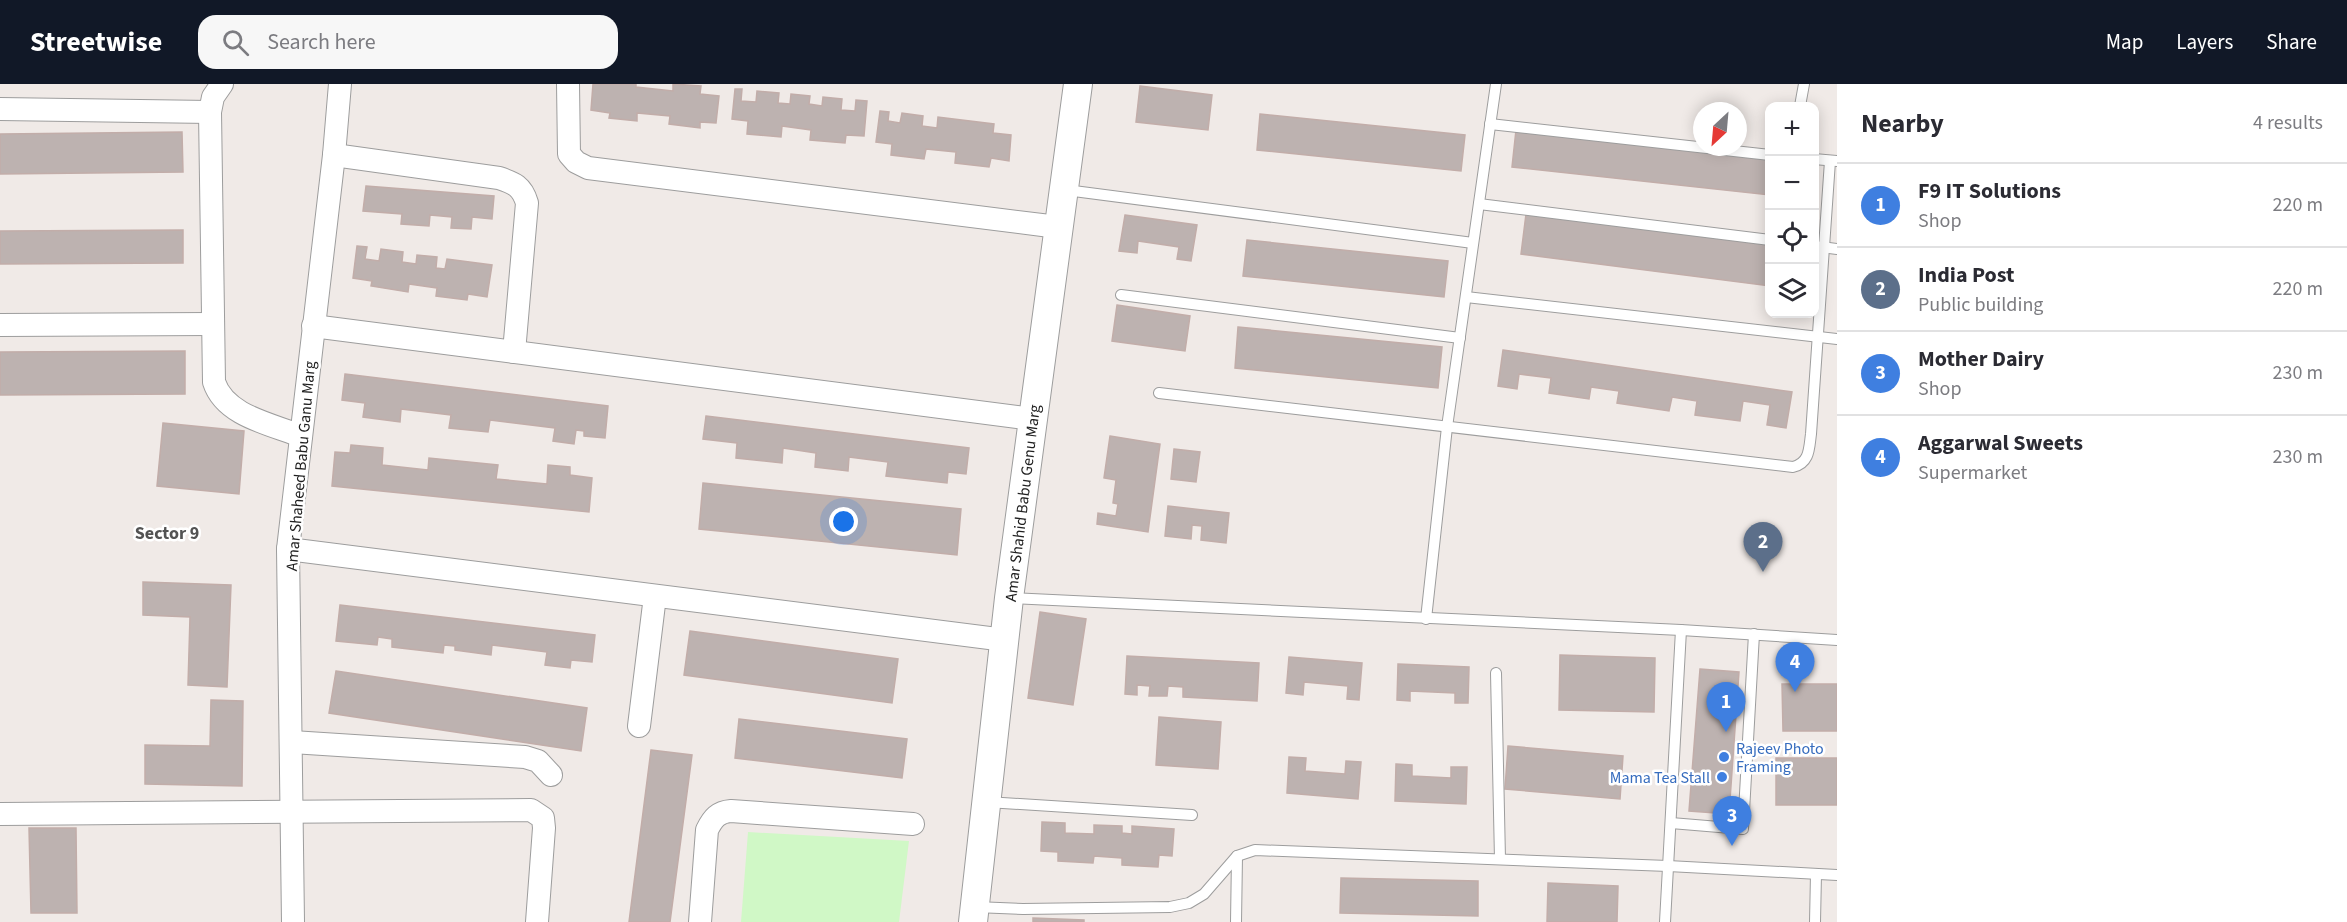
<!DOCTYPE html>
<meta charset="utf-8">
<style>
body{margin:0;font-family:"Source Sans 3",sans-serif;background:#f7f7f7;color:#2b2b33}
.controls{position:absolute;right:18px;top:18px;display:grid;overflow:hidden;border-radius:12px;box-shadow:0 3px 15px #0003}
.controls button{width:54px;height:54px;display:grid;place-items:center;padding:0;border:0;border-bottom:2px solid #e1e1e2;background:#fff;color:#2b2b33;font:30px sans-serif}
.compass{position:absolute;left:1693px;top:18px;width:54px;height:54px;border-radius:50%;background:#fff;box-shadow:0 3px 15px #0003;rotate:206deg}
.you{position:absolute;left:844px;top:438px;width:21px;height:21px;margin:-15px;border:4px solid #fff;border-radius:50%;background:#1a73e8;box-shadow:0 0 0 9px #1a73e833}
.badge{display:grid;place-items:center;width:39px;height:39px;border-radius:50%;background:#111827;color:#fff;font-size:20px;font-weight:700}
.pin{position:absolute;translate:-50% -50px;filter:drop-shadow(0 2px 3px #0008)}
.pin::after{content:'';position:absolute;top:32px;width:21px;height:18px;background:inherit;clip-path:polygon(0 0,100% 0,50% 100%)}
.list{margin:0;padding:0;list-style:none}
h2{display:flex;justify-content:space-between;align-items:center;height:78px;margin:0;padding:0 24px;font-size:26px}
h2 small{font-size:20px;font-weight:400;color:#7c7c81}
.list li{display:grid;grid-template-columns:39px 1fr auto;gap:18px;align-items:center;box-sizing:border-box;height:84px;padding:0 24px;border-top:2px solid #e1e1e2}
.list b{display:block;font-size:22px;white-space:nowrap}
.list p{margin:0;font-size:20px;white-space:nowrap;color:#7c7c81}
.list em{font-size:20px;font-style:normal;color:#7c7c81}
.icon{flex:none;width:33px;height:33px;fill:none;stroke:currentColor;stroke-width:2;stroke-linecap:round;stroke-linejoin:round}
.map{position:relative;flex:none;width:1837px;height:838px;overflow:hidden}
header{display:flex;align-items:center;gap:36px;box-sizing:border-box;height:84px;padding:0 30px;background:#111827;color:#fff}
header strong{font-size:28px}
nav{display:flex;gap:33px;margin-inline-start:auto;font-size:21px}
.search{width:420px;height:54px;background:#f7f7f7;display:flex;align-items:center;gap:15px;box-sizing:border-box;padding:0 21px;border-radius:18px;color:#7c7c81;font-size:22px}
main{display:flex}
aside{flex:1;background:#fff}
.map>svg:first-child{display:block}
</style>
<header>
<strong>Streetwise</strong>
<div class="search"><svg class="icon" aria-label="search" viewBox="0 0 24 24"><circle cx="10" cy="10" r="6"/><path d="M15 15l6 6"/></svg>Search here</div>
<nav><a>Map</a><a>Layers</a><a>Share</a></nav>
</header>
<main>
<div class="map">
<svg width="1837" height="838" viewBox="0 0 1837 838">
<rect width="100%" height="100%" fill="#f0eae7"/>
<polygon fill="#d0f8c6" points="748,748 909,757 899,838 741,838"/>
<g fill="#bdb2b0" stroke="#c2ada9" stroke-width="1.5">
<polygon points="593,0 636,0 636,3 673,7 673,0 701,2 700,10 719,12 716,39 700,38 700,44 669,40 670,32 637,29 637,37 609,34 610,29 591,26"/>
<polygon points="1140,2 1212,11 1208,46 1136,38"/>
<polygon points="735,5 742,5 741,17 756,18 757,7 779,9 778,19 790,20 791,10 810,12 809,20 822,22 823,13 842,15 841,26 855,27 856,16 867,17 864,52 846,51 845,59 810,56 811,46 782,42 781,53 747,50 748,37 732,35"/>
<polygon points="880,27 889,28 888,37 900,39 902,29 923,32 922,42 937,44 938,33 994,40 993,49 1011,51 1009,77 991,74 989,83 955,79 956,68 926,65 924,75 891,71 892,60 876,58"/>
<polygon points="1260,30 1465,51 1461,87 1257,66"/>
<polygon points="1516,46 1770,74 1770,111 1512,83"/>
<polygon points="182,48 183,88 0,90 0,50"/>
<polygon points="366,102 494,112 492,135 472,133 471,145 451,144 452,133 430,131 429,142 401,140 402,130 363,127"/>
<polygon points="1526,130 1770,161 1770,202 1521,170"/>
<polygon points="1125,131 1197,141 1191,177 1177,175 1179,163 1138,157 1137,169 1119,167"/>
<polygon points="183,146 183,179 0,180 0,147"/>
<polygon points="1247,156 1448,177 1444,213 1243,192"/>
<polygon points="357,162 367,163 365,175 379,177 381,165 403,168 402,178 416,180 417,171 437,173 436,184 445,185 447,175 492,181 487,213 468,210 467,216 436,212 437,204 409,200 408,208 371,202 372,197 353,194"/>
<polygon points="1117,221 1190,232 1185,267 1112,257"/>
<polygon points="1238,243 1442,263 1438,304 1235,284"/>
<polygon points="1503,266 1792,308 1786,344 1767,341 1770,321 1743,317 1740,337 1695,331 1697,317 1672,313 1669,327 1617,319 1619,307 1591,303 1589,315 1549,309 1551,294 1519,290 1517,305 1498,302"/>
<polygon points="185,267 185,310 0,311 0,268"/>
<polygon points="345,290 608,322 605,354 584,352 584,347 576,346 574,360 553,357 555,344 490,336 488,348 449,344 451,331 401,325 400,338 363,333 365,319 342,316"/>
<polygon points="706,332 969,364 966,390 948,388 947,399 886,392 888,378 849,373 848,387 815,383 816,369 783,364 782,379 736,374 737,359 703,355"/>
<polygon points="163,339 244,347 239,410 157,402"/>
<polygon points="1110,352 1160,360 1148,448 1097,440 1098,429 1116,432 1118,420 1113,419 1116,396 1104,394"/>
<polygon points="351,361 383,364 382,381 428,386 429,374 498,381 496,395 547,400 548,381 570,383 570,391 592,394 589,428 332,402 335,368 350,369"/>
<polygon points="1174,365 1200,368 1196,398 1171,395"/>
<polygon points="703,399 961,425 957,471 699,445"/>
<polygon points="1168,422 1229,429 1226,459 1201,456 1202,442 1192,441 1191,455 1165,452"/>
<polygon points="143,498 231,501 227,603 188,601 190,533 143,531"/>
<polygon points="340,521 595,551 592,578 571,576 570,584 545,581 547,568 492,561 491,571 455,566 455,562 444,561 443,569 392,563 392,555 378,553 377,561 336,557"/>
<polygon points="1040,528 1086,535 1073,621 1028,614"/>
<polygon points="690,547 898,575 892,619 684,591"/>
<polygon points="1560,571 1655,574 1654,628 1559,626"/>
<polygon points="1127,572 1259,579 1257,617 1183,613 1183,603 1168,602 1167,612 1149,612 1150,602 1137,601 1137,611 1125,610"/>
<polygon points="1289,573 1362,579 1359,616 1347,615 1348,602 1304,598 1303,611 1286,609"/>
<polygon points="1398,580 1469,583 1468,619 1455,619 1455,609 1410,607 1410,617 1397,616"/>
<polygon points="1700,585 1739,588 1729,730 1689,727"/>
<polygon points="336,587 587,624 581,667 329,629"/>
<polygon points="1782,600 1837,600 1837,647 1783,647"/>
<polygon points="211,616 243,617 242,702 145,700 145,661 210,662"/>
<polygon points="1159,633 1221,638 1218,685 1156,681"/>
<polygon points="739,635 907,655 902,694 735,674"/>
<polygon points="1508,662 1623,672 1620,715 1505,705"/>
<polygon points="651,666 692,671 670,838 629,838"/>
<polygon points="1289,673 1306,674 1305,687 1345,690 1346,677 1361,678 1358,715 1287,709"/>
<rect x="1776" y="674" width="61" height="47"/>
<polygon points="1396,680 1412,681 1412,692 1451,694 1451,683 1467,683 1466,720 1395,717"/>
<polygon points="1042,738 1065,739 1065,749 1094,750 1094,741 1122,742 1122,749 1132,750 1132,742 1174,745 1172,772 1159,771 1158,783 1122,781 1122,774 1094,772 1093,779 1058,777 1058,768 1041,767"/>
<polygon points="29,744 76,744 77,829 31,829"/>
<polygon points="1341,794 1478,797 1478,832 1340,829"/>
<polygon points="1548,799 1618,802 1617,838 1547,838"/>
<polygon points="1033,834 1084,836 1084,838 1033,838"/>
</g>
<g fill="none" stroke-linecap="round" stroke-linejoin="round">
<g stroke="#9d9d9d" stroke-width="12">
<g id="service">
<polyline points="1800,22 1804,0"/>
<polyline points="1490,40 1770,71"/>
<polyline points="1814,75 1837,77"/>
<polyline points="1066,106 1473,159"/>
<polyline points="1479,120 1770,156"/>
<polyline points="1814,162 1837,165"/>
<polyline points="1121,211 1460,254"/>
<polyline points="1466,213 1837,255"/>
<path d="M 1159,309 L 1793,383 C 1810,379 1809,364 1811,350 L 1830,77"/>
<polyline points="1010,514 1681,546 1837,556"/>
<polyline points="1426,535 1447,343 1496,0"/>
<polyline points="1496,589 1500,775"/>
<polyline points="987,718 1192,731"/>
<polyline points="1671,739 1743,745 1754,550"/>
<polyline points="975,823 1023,825 1170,823 1189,819 1204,810 1237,772 1255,766 1668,782 1837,791"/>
<polyline points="1236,838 1237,772"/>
<polyline points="1665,838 1681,546"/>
<polyline points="1815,838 1816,790"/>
</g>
</g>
<g stroke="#9d9d9d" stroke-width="24">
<g id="minor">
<path d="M 222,0 L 213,13 L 210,28 L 214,298 C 225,332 271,340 301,352"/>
<polyline points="568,0 569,70 576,78 588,84 1058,143"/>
<polyline points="0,25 210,28"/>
<path d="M 334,71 L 499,94 C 514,99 522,102 527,119 L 514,268"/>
<polyline points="0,241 213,240"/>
<polyline points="313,242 1033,335"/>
<polyline points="288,465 1005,556"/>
<polyline points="639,642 655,512"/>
<polyline points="292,658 525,673 538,677 551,691"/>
<polyline points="0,730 531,726 543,734 544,744 537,838"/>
<polyline points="293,838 288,465 334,71 340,0"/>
<path d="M 700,838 L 707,746 C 713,734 718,728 731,727 L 913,740"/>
</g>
</g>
<g stroke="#9d9d9d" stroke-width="30">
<polyline id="tertiary" points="973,838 1009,514 1078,0"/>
</g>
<use href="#service" stroke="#fff" stroke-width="10"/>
<use href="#minor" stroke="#fff" stroke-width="22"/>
<use href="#tertiary" stroke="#fff" stroke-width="28"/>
</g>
<g fill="#3f7fe0" stroke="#fff" stroke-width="2">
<circle cx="1724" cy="673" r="6"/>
<circle cx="1722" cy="693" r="6"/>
</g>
<g text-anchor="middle" stroke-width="5" stroke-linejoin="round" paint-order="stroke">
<g font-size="16" fill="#202020" stroke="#fff">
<text transform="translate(300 382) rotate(-85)" y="6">Amar Shaheed Babu Ganu Marg</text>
<text transform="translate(1022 419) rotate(-83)" y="6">Amar Shahid Babu Genu Marg</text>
</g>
<g font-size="16" fill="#366cbe" stroke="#fff" text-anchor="start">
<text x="1736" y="670">Rajeev Photo<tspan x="1736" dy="18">Framing</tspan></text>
<text x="1710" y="699" text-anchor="end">Mama Tea Stall</text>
</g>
<g font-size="18" font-weight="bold" fill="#535353" stroke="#fff">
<text x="167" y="455">Sector 9</text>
</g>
</g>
</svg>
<div class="controls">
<button>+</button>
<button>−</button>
<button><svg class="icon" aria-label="locate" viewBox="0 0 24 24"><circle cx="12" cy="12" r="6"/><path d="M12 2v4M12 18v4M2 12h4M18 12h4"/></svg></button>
<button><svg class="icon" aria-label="layers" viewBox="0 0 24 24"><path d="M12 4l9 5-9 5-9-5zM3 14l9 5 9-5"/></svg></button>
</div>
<svg class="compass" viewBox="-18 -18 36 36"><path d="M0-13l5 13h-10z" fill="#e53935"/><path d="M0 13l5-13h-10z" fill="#7c7c81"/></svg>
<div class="you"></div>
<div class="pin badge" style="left:1726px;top:648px;background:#3f7fe0">1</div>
<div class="pin badge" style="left:1763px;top:488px;background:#5c6f8a">2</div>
<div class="pin badge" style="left:1732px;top:762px;background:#3f7fe0">3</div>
<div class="pin badge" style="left:1795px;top:608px;background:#3f7fe0">4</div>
</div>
<aside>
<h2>Nearby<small>4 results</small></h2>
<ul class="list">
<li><span class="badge" style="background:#3f7fe0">1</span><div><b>F9 IT Solutions</b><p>Shop</p></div><em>220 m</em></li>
<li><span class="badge" style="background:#5c6f8a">2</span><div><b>India Post</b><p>Public building</p></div><em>220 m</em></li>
<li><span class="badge" style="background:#3f7fe0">3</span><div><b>Mother Dairy</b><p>Shop</p></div><em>230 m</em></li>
<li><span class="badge" style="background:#3f7fe0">4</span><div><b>Aggarwal Sweets</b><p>Supermarket</p></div><em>230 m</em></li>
</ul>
</aside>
</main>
